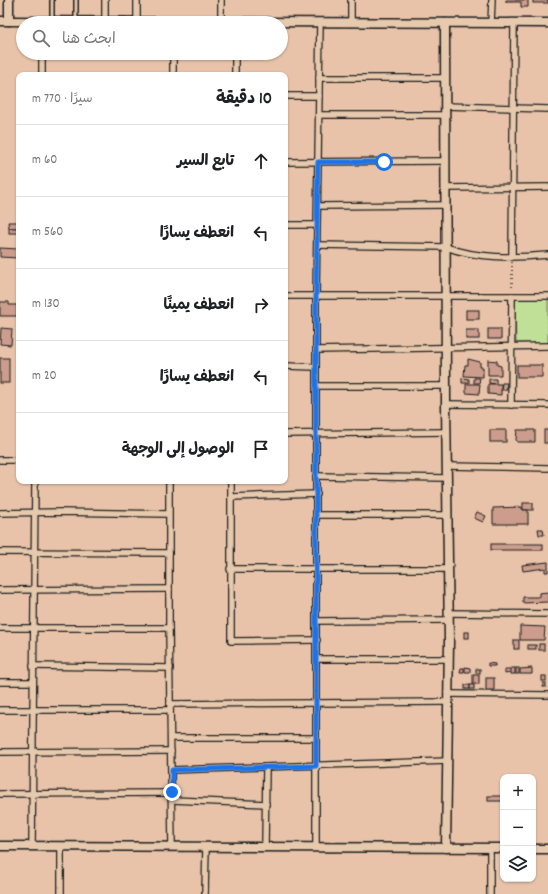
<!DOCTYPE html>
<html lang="ar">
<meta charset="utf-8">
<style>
body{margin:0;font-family:Dekko,"Playpen Sans Arabic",sans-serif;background:#f2f2f2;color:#202124;direction:rtl}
.controls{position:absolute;right:12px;bottom:12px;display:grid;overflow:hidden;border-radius:8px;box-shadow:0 1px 3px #0004}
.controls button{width:36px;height:36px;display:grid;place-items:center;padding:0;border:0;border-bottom:1px solid #e0e0e0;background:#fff;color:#202124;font:20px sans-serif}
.stop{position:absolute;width:12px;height:12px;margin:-9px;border:3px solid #1a73e8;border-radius:50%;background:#fff}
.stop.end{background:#1a73e8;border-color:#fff;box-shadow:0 1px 4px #0008}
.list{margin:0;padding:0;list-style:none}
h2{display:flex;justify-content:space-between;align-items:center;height:52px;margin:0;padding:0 16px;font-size:17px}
h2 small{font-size:13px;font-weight:400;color:#757577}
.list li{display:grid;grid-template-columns:26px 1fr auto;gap:12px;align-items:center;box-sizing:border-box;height:72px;padding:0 16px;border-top:1px solid #e0e0e0}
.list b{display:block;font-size:15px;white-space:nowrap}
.list em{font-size:13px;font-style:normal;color:#757577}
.icon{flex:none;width:22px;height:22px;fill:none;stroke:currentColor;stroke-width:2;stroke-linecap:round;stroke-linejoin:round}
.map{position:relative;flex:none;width:548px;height:894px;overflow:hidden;direction:ltr}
.search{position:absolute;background:#fff;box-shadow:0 1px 3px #0004;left:16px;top:16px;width:272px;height:44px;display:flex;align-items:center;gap:10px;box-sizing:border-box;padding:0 14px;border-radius:22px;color:#757577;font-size:15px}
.panel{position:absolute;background:#fff;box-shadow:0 1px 3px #0004;left:16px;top:72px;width:272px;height:412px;border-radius:8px;direction:rtl}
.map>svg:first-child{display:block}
</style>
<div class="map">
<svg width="548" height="894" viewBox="0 0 548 894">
<rect width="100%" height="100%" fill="#e8c3a9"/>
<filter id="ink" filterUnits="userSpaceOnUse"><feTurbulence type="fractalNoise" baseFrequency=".025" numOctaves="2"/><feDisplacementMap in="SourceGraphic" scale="8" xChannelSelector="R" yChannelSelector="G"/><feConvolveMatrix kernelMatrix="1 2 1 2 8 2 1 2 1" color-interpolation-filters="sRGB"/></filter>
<g filter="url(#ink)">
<polygon fill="#c0df97" stroke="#6e7e5a" points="548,298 548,343 516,343 515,299"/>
<g fill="#cc9d8c" stroke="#1c1c1c">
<polygon points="506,0 528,0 528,7 521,7 521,2 506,2"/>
<rect x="533" y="0" width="15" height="3"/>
<polygon points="8,222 19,222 19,228 9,228"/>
<rect x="9" y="228" width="10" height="5"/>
<polygon points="0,248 19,249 19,258 0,257"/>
<polygon points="0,302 9,302 9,305 17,305 17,316 0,316"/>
<rect x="466" y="310" width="13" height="9"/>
<polygon points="1,328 12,329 11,345 0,344"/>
<rect x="488" y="329" width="13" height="10"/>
<rect x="466" y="330" width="13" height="9"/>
<rect x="0" y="358" width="9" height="25"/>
<polygon points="468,359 480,362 480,367 483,367 483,377 464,376 465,365 468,365"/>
<polygon points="488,360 497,361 497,365 501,366 501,375 488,375"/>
<rect x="517" y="365" width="25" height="12"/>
<polygon points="462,378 469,379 469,383 462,383"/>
<polygon points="474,378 480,378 479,383 474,383"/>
<polygon points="489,379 496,379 496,384 489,383"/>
<polygon points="502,383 507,383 506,390 501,390"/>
<polygon points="466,384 480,384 479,394 466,393"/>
<polygon points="488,384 501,384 501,395 488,394"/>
<rect x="490" y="430" width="16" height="12"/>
<polygon points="517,430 535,430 535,442 517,442 516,439"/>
<rect x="544" y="430" width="4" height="13"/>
<rect x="523" y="503" width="10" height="7"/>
<polygon points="522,507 522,510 528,510 528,524 493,524 493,508"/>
<polygon points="477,512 486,516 483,522 474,518"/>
<polygon points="538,529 543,529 544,535 539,535"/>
<rect x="491" y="544" width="52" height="6"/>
<polygon points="548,562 548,572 545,572 545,568 523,571 522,565"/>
<polygon points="548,592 548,602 523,603 523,597 539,597 539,593"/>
<polygon points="520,626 545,627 544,640 520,640"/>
<rect x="464" y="632" width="5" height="6"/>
<rect x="514" y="640" width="5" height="9"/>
<rect x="539" y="644" width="5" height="6"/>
<rect x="528" y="645" width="8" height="4"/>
<polygon points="488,663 495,664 495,666 488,666"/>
<polygon points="465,667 470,668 470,672 465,672"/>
<polygon points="461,668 464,668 464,672 460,672"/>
<rect x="511" y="668" width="4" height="6"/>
<rect x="516" y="668" width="3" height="6"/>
<polygon points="532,668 532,674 520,674 520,669"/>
<rect x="476" y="669" width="4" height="4"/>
<polygon points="505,669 510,669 510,673 505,674"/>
<rect x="473" y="675" width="6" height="9"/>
<rect x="542" y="676" width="4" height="5"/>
<rect x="486" y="678" width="8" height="12"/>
<rect x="543" y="683" width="3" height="4"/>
<rect x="465" y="685" width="5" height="4"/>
<rect x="470" y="685" width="4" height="4"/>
<rect x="488" y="796" width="15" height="5"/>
</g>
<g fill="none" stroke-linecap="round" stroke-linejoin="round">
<g stroke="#1c1c1c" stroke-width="6">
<g id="lane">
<polyline points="52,20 52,0"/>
<polyline points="76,20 76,0"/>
</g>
</g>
<g stroke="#1c1c1c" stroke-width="8">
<g id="street">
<polyline points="221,0 221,22"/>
<polyline points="105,21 105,0"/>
<polyline points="137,21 137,0"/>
<polyline points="351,23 351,0"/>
<polyline points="491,23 492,0"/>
<polyline points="235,53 235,75"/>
<polyline points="42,75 42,53"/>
<polyline points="173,75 173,53"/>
<polyline points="319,78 445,78"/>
<polyline points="285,96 319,96"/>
<polyline points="445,106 548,109"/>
<polyline points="319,115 445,115"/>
<polyline points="285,162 445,161"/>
<polyline points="445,188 548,187"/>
<polyline points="318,206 446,205"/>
<polyline points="285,225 317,225"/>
<path d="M 317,245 L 446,247 C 478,259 514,258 548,255"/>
<polyline points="512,256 514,23"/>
<polyline points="285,296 548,296"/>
<polyline points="316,350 548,346"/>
<polyline points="285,366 316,367"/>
<polyline points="316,386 446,386"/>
<polyline points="446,404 548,405"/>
<polyline points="511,405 512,296"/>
<polyline points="285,434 446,432"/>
<polyline points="0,460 19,460"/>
<polyline points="447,466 548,468"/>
<polyline points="316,476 447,478"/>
<polyline points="169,481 169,628 172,847"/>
<polyline points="231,481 231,641 317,640"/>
<polyline points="231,497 317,494"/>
<polyline points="0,513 60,512 168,514"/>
<polyline points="316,515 448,515"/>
<polyline points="0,552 169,553"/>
<polyline points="230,569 448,569"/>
<polyline points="0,590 169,589"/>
<polyline points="448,613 548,614"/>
<polyline points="317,621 448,620"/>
<polyline points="0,628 169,628"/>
<polyline points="317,659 448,659"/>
<polyline points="33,666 170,668"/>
<polyline points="0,682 33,682"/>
<polyline points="449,694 548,695"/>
<polyline points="170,704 448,702"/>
<polyline points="0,710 170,710"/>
<polyline points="171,738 316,738"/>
<polyline points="0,752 171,751"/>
<polyline points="172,770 448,761"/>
<polyline points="0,794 172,793"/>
<polyline points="172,800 266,804"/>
<polyline points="32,846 35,481"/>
<polyline points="61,846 61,894"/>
<polyline points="265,847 266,767"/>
<polyline points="316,847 316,296 320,22"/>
<polyline points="490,848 490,894"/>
<polyline points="205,894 206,847"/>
</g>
</g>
<g stroke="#1c1c1c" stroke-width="11">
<g id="secondary">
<polyline points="0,21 548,23"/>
<polyline points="9,21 9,0"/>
<polyline points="445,23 446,404 449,642 446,848"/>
<polyline points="0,846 503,848"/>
<polyline points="533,849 548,849"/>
</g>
</g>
<polyline stroke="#1c1c1c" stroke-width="1.5" stroke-dasharray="1 3" stroke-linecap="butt" points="512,262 512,290"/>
<use href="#lane" stroke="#e7caae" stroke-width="3"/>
<use href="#street" stroke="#e7caae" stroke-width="5.5"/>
<use href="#secondary" stroke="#e7caae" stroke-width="8"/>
</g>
</g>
<g fill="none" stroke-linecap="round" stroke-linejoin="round" filter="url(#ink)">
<polyline stroke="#1a73e8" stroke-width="5" points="172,792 172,770 316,766 316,296 318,162 384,162"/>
</g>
</svg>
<div class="controls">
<button>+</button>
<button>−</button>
<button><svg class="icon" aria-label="layers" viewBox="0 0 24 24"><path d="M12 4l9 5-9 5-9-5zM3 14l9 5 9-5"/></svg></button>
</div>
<div class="stop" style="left:384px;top:162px"></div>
<div class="stop end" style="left:172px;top:792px"></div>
<div class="search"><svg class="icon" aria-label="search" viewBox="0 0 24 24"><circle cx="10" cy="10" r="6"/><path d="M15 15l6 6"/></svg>ابحث هنا</div>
<section class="panel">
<h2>10 دقيقة<small>سيرًا · 770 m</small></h2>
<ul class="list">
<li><svg class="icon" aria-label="ahead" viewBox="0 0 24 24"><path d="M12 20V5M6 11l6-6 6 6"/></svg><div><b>تابع السير</b></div><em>60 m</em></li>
<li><svg class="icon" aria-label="left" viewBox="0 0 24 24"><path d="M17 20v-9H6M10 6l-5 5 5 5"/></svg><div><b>انعطف يسارًا</b></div><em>560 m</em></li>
<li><svg class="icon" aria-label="right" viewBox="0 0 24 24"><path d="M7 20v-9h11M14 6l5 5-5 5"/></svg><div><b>انعطف يمينًا</b></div><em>130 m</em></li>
<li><svg class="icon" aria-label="left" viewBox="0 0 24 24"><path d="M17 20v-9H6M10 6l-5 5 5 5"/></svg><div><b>انعطف يسارًا</b></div><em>20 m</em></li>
<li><svg class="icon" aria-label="arrive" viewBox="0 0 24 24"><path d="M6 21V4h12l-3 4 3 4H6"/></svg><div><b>الوصول إلى الوجهة</b></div></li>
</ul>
</section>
</div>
